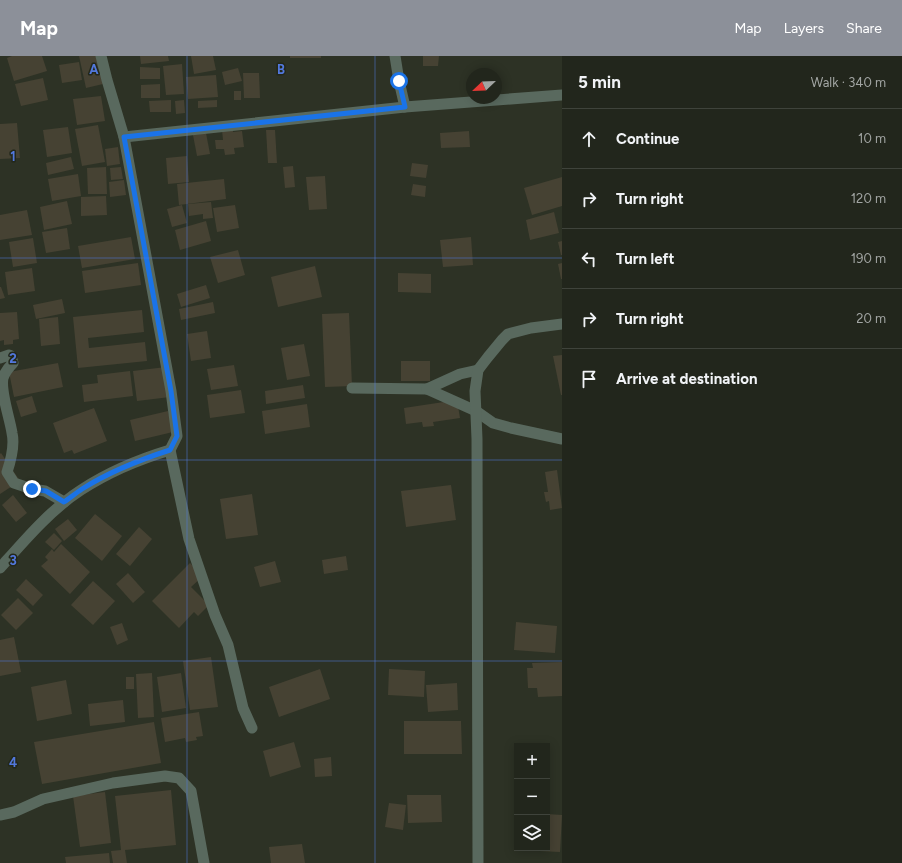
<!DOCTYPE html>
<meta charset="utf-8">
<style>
body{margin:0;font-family:Figtree,sans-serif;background:#2e3229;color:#f1f3f6}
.controls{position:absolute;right:12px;bottom:12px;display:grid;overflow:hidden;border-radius:0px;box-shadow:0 2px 10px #0003}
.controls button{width:36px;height:36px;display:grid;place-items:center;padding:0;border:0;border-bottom:1px solid #3f433b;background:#22261c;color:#f1f3f6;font:20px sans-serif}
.compass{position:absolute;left:466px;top:12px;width:36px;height:36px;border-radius:50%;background:#22261c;box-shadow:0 2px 10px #0003;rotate:247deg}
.stop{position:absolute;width:12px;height:12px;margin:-9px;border:3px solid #1a73e8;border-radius:50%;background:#fff}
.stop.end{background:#1a73e8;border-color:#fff;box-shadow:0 1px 4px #0008}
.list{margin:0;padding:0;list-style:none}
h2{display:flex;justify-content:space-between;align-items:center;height:52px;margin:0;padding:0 16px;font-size:17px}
h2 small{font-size:13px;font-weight:400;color:#a2a5a3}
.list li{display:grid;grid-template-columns:26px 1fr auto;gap:12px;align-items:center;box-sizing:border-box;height:60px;padding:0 16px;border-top:1px solid #3f433b}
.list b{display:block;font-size:15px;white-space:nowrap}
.list em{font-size:13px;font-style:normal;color:#a2a5a3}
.icon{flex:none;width:22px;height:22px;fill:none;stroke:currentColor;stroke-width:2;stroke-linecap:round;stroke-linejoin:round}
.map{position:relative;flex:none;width:562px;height:807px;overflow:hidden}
header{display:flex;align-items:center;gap:24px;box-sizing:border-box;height:56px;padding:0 20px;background:#8c9099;color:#fff}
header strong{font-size:19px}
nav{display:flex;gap:22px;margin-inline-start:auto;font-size:14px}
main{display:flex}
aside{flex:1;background:#22261c}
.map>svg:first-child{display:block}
</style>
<header>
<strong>Map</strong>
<nav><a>Map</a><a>Layers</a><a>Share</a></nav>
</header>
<main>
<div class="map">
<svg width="562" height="807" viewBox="0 0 562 807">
<rect width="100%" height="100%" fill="#2d3225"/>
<g fill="#464233">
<polygon points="12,0 42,0 47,15 14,25 7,2"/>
<polygon points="79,0 96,0 103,28 86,32"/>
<polygon points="140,0 168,0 169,5 141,8"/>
<polygon points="191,0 213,0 216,14 194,18"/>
<rect x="290" y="0" width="31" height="2"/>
<polygon points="423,0 439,0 438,10 423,10"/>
<polygon points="79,6 82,24 62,27 59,9"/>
<polygon points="182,8 184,38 166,39 163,10"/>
<polygon points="140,11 160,12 160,23 140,23"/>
<polygon points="238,12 242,25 225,29 222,16"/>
<polygon points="243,17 259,17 260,42 244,42"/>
<polygon points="216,19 218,41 188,43 186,21"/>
<polygon points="43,22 48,44 21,50 15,28"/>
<polygon points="160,28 160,42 141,42 141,29"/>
<rect x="234" y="35" width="7" height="9"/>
<polygon points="101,40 105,65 77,69 73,43"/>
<polygon points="171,44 171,56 150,56 149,45"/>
<polygon points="184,44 185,57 176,58 175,45"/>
<polygon points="217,44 217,51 198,52 198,45"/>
<polygon points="17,67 20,102 0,103 0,68"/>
<polygon points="98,69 105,106 82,110 75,73"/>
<polygon points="68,71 72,97 47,101 43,74"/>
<polygon points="233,73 233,76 242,75 244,91 234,92 235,98 225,99 224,93 216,93 215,84 223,84 222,74"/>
<polygon points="266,74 275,74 277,107 268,107"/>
<polygon points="469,75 470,91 441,92 440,77"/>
<polygon points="206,77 210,98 197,100 193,79"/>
<polygon points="118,91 120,108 107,110 105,93"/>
<polygon points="187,100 189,126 168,128 166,102"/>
<polygon points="71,101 74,113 48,119 46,107"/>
<polygon points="412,107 428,109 426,122 410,120"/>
<polygon points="293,110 295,131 285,132 283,111"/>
<polygon points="106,111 107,138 88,138 87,112"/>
<polygon points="121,111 123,123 111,124 110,112"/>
<polygon points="78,118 81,140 52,145 48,123"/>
<polygon points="325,120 327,153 309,154 306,121"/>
<polygon points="562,121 562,150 532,159 524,132"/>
<polygon points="224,123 226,143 179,149 177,128"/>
<polygon points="124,124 126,139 110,141 109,126"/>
<polygon points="413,128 426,130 425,141 411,139"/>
<polygon points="106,140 107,159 81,160 81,141"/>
<polygon points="67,145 72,168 44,174 40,151"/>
<polygon points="211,146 213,162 203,163 203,158 189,160 188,148"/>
<polygon points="182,149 187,167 172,171 167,153"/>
<polygon points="235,149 239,172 217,176 213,152"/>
<polygon points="27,154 32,179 0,184 0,159"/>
<polygon points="554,156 559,177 530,184 526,164"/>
<polygon points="206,165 211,185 180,194 175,174"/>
<polygon points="67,172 70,193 46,197 42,176"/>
<polygon points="131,181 135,203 82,212 78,190"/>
<polygon points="471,181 473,209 443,211 440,184"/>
<polygon points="33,182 37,207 13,211 9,186"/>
<polygon points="562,185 562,199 561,199 558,186"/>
<polygon points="238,194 245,219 218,227 210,201"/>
<polygon points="138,207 141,229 85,237 82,215"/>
<polygon points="562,207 562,223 561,223 558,208"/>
<polygon points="315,210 322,241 278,251 271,221"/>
<polygon points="32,212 35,235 8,239 5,216"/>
<polygon points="398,217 431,218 431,237 398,236"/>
<polygon points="206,229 210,242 181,251 177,238"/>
<polygon points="0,231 1,231 5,242 0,243"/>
<polygon points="62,243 65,257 36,263 33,249"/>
<polygon points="213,246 215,257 181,264 179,253"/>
<polygon points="142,254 144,276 88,282 89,292 145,286 147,305 78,312 73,261"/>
<polygon points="17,256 19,283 13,284 13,288 4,289 4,284 0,285 0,257"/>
<polygon points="349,257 352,330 325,331 322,258"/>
<polygon points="58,261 60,288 41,290 39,263"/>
<polygon points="207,275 211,302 191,305 187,278"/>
<polygon points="304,288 310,320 287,324 281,292"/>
<polygon points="562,299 562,339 561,339 553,300"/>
<rect x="401" y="305" width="29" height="20"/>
<polygon points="58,307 63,331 14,341 9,316"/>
<polygon points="234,309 238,330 211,334 207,313"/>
<polygon points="166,311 170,341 137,345 133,315"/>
<polygon points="130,315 133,340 84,346 82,329 98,327 97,319"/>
<polygon points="303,329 305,342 266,348 265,335"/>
<polygon points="241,334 245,357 210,362 207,339"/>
<polygon points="32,340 37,356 21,361 16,345"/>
<polygon points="457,344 460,362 433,366 434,370 423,371 422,366 406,368 404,352"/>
<polygon points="307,348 310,371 265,378 262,355"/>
<polygon points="94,352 107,385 74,398 72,394 64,397 53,367"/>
<polygon points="168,355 173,376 135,385 130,364"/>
<polygon points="1,397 20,425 0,438 0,398"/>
<polygon points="557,414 562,452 550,454 549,445 546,446 544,436 548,436 545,416"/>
<polygon points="451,429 456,464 406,471 401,435"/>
<polygon points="252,438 258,479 226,483 220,443"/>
<polygon points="13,439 27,457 16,466 2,449"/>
<polygon points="95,458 122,480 102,505 75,482"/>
<polygon points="68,463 77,474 64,485 55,473"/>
<polygon points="139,471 152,483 130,510 116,498"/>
<polygon points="54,477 62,485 54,494 45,486"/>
<polygon points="61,488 90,516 70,538 41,510 48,504 45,501 52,493 54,496"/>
<polygon points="346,500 348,514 324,518 322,504"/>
<polygon points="275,505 281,526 260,531 254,511"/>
<polygon points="190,507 203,520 191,531 209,549 198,560 194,556 179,572 152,545"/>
<polygon points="128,517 145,536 133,547 116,528"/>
<polygon points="26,523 43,539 33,550 16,534"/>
<polygon points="93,525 115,545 93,569 71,549"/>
<polygon points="18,542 33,557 16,574 1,559"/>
<polygon points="516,566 557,570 555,597 514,594"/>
<polygon points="122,567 128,584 117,589 110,571"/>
<polygon points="14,581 21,616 0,620 0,584"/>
<polygon points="211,601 218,651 190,654 183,605"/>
<polygon points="562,606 562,640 538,641 537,632 528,632 527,612 533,612 532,607"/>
<polygon points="320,613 330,643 279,661 269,631"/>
<polygon points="389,613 425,615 424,641 388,639"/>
<polygon points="152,617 154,661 138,662 136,618"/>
<polygon points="181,617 186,652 162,656 157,621"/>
<rect x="126" y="621" width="8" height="12"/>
<polygon points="66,624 72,658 37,665 31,631"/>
<polygon points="457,627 458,654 428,656 426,629"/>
<polygon points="123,644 125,666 90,670 88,648"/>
<polygon points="199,656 203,680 196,681 197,684 186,686 185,682 165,686 161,662"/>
<polygon points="404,665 461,665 462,698 404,698"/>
<polygon points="154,666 161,707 42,728 34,686"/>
<polygon points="294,686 301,711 270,721 263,695"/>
<polygon points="331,701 332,720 315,721 314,703"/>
<polygon points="171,734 176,789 125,794 127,807 113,807 111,795 121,794 115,740"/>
<polygon points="105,736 111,787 80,791 73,740"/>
<polygon points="407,739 441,739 442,766 408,767"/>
<polygon points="389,747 406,749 403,774 385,771"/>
<polygon points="547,758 562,759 560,796 519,794 519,792 547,792"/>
<polygon points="302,788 305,807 271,807 269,791"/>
<polygon points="109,797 110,807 66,807 65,801"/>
</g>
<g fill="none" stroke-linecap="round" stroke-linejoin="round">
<g stroke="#59695e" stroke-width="11">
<polyline points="395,0 399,25 405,51"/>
<polyline points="124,81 405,51 562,39"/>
<path d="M 0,302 L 9,299 L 11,300 L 13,307 C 9,311 5,316 3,322 C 0,335 10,363 12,377 C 15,390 11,404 7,416 L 14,427 L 32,433 L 45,435 L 64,446"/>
<polyline points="352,332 427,333 476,355 493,367 511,372 562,383"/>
<polyline points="427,333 460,318 478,314"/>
<polyline points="170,394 189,483 215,559 228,589 243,652 252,672"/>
<path d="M 0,512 C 24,485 50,454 81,434 C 107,417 140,403 170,394 L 177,380 L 171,335 L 124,81 L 107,24 L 101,0"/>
<polyline points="0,759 14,756 43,743 113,727 165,720 179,722 191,735 204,807"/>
<polyline points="478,807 477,383 475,335 478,314 488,301 502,284 508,278 531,272 562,268"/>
</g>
</g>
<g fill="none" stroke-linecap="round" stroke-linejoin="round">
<path stroke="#1a73e8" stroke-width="5" d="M 32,433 L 46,435 L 64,446 C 70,442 76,437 82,433 C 109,416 139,404 170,394 L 177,380 L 171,335 L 124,81 L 405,51 L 399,25"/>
</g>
<path fill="none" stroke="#5278dd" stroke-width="1" stroke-opacity="0.55" d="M 187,0 L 187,807M 375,0 L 375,807M 0,202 L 562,202M 0,404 L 562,404M 0,605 L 562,605"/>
<g font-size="13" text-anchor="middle" font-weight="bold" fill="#5278dd" stroke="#23281b" stroke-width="3" stroke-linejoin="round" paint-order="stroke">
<text x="94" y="18">A</text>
<text x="281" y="18">B</text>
<text x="13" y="105">1</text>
<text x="13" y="307">2</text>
<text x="13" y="509">3</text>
<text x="13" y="711">4</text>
</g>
</svg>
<div class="controls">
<button>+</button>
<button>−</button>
<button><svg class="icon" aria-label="layers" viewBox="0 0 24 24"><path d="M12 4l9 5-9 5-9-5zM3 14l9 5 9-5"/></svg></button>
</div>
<svg class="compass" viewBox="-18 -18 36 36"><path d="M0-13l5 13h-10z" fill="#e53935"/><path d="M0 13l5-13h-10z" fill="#a2a5a3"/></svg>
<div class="stop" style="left:399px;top:25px"></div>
<div class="stop end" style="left:32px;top:433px"></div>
</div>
<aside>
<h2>5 min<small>Walk · 340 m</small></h2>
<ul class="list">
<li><svg class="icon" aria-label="ahead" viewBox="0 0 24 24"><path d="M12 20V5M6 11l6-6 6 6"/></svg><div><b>Continue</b></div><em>10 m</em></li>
<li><svg class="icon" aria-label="right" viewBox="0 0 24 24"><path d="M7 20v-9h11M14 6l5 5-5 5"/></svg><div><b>Turn right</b></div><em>120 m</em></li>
<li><svg class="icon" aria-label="left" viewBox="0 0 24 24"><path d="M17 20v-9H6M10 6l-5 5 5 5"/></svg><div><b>Turn left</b></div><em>190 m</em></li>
<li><svg class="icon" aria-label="right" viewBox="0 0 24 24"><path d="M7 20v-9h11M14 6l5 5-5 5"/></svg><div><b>Turn right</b></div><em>20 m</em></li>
<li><svg class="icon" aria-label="arrive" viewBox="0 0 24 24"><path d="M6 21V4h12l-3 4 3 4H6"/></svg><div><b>Arrive at destination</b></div></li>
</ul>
</aside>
</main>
